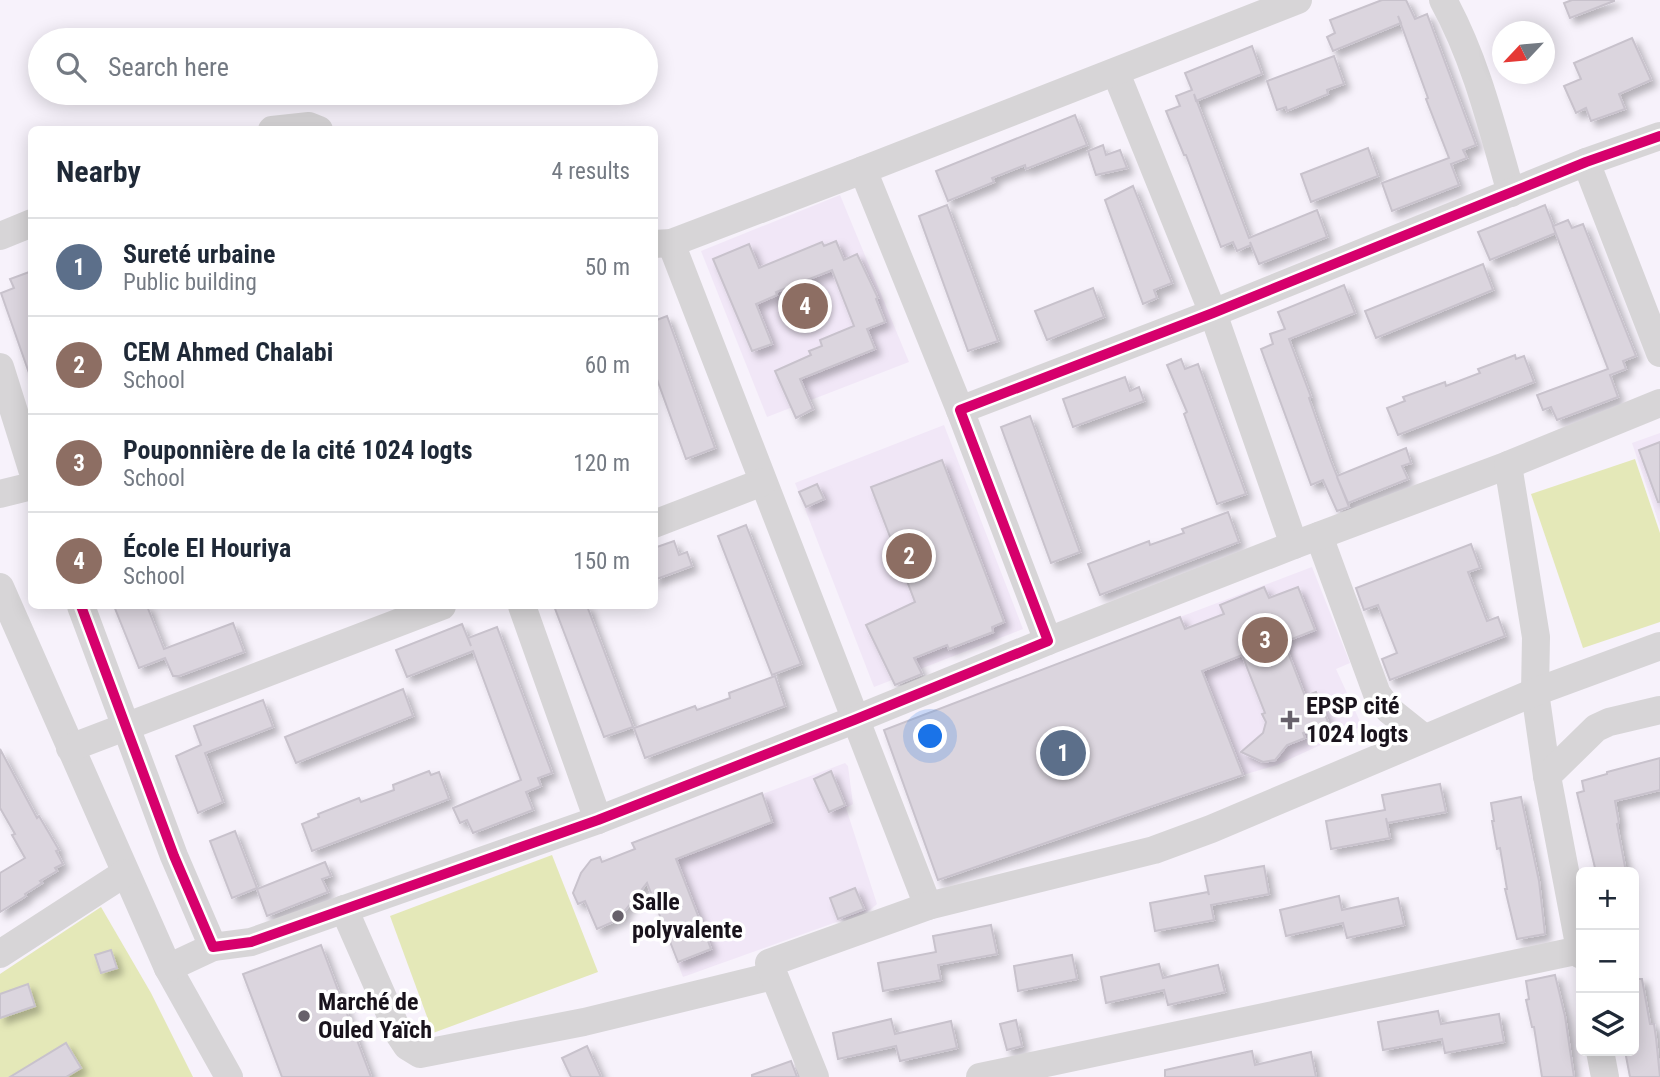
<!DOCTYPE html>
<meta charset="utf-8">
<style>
body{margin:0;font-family:"Roboto Condensed",sans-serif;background:#f2f2f3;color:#1f2937}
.controls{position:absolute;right:21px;bottom:21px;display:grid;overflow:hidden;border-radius:10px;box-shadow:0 4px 18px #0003}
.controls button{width:63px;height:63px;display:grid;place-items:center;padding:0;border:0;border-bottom:2px solid #e0e1e3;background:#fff;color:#1f2937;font:35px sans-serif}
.compass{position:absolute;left:1492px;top:21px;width:63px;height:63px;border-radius:50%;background:#fff;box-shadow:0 4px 18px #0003;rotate:244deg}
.you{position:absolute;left:931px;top:737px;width:24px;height:24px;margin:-18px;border:5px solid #fff;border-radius:50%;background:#1a73e8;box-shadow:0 0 0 10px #1a73e833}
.badge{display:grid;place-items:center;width:46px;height:46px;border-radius:50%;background:#67616a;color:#fff;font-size:23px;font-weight:700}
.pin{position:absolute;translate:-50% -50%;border:4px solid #fff;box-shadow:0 2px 7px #0006}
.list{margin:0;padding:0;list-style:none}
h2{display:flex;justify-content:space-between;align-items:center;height:91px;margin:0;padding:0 28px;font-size:30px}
h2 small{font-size:23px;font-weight:400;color:#747a83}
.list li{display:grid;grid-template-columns:46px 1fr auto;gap:21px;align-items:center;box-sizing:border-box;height:98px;padding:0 28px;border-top:2px solid #e0e1e3}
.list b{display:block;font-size:26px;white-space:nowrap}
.list p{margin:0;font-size:23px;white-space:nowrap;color:#747a83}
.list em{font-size:23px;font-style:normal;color:#747a83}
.icon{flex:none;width:38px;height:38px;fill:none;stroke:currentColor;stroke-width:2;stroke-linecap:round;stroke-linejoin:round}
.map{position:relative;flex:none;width:1660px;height:1077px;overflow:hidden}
.search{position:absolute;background:#fff;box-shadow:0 4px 18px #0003;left:28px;top:28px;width:630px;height:77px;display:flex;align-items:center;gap:18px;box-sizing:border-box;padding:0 24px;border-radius:38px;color:#747a83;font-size:26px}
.panel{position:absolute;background:#fff;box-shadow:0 4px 18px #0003;left:28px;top:126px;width:630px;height:483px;border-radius:10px}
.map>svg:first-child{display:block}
</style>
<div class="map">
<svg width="1660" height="1077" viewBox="0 0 1660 1077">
<defs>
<filter id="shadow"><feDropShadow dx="5.5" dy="5.5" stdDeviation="3.5" flood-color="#0004"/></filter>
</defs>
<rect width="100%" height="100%" fill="#f7f2fb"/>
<g fill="#f1e7f7">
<polygon points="840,195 909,362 767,417 701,251"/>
<polygon points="944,425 1023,629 874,687 795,483"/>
<polygon points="1660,433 1660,526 1632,443"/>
<polygon points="1312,567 1350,663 1336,669 1362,726 1277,765 1243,775 1180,617"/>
<polygon points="845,763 848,766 853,804 846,808 877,904 870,910 683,977 632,843"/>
</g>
<g fill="#e4e8b8">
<polygon points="1635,459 1660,533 1660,622 1583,648 1531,494"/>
<polygon points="552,855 598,972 433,1033 390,916"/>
<polygon points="101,907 151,993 193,1077 0,1077 0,974"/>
</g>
<g fill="#dbd5de" stroke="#c8c2cc" stroke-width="2" filter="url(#shadow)">
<polygon points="1382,0 1406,0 1415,19 1427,14 1476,145 1463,150 1467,158 1451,164 1459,185 1392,211 1382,183 1449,158 1426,99 1428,98 1398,16 1401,23 1333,51 1327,37 1335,33 1330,20"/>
<polygon points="1572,0 1614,0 1614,1 1570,18 1564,3"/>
<polygon points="1632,38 1651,80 1619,94 1625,109 1591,121 1586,108 1576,113 1564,86 1581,79 1574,63"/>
<polygon points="1252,46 1262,74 1196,101 1194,94 1249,238 1317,210 1327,237 1259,264 1250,242 1251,245 1237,251 1233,242 1221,247 1186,155 1184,155 1166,111 1180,106 1176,96 1192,90 1185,73"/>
<polygon points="1334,56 1344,84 1327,90 1328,94 1287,111 1286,107 1277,110 1267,81"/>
<polygon points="1075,115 1087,145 1026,169 1025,165 992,178 994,182 948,201 936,171"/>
<polygon points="1103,145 1106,155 1120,150 1127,168 1096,175 1088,151"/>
<polygon points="1368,148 1378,176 1311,202 1301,174"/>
<polygon points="1133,186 1172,283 1154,290 1157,298 1143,304 1105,200"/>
<polygon points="947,205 998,341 968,351 919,216"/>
<polygon points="1545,205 1556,233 1490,260 1478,232"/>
<polygon points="1568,220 1572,228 1583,224 1636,356 1623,361 1626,369 1610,375 1618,397 1557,420 1551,407 1543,410 1537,395 1608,369 1553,226"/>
<polygon points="836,241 844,260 857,254 878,298 876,299 885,322 867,329 875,349 800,379 813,409 796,418 775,371 811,355 809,351 822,346 820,340 854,326 832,270 776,292 777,295 756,304 772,344 752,351 713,259 749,244 759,268 822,242 824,246"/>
<polygon points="1483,264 1493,290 1376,338 1365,311"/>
<polygon points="32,271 32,372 29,373 1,293 14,288 10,279"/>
<polygon points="1344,285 1355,313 1289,339 1311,397 1309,398 1331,461 1337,476 1406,448 1411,463 1402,466 1408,479 1348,503 1337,477 1349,507 1337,511 1323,480 1311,485 1261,349 1273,344 1270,334 1285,329 1278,312"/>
<polygon points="1093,288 1104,317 1047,340 1035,311"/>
<polygon points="667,316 715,448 686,459 654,371 654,321"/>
<polygon points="1515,355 1516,359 1524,356 1534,382 1398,435 1387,408 1405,401 1403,397 1445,382 1446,386 1480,373 1478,369"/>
<polygon points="1181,359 1185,369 1198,364 1246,494 1217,504 1184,414 1187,412 1167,365"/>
<polygon points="1125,377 1130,391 1139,387 1144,401 1073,427 1063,399"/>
<polygon points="1030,416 1080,552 1051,563 1001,427"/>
<polygon points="1660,442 1660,502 1658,502 1639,450"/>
<polygon points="942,460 1004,622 992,627 993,632 967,642 949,649 947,645 914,658 922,674 895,685 866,625 915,602 871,487"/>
<polygon points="817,484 824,499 806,507 799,492"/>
<polygon points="1228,512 1239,542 1100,595 1088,564 1149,541 1150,545 1184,533 1182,529"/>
<polygon points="746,525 801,664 772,675 718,536"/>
<polygon points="674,541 679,555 687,552 692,566 654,580 654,548"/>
<polygon points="1471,544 1480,568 1468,572 1487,621 1498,617 1505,636 1390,680 1382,659 1397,653 1378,605 1364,610 1356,588"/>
<polygon points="1264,587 1269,598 1298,587 1315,630 1284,642 1305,696 1316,692 1328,722 1303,733 1305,738 1287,745 1275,760 1263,762 1241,752 1263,733 1266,722 1262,714 1265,713 1242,655 1202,671 1243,775 938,880 884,730 1180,617 1185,629 1224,614 1220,605"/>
<polygon points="114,606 147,606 164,649 233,623 244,652 179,676 173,676 165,658 139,668"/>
<polygon points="554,606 587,606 633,727 604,737"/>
<polygon points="462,624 471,646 468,638 497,627 552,773 538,778 541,786 526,792 533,810 473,833 467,820 460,823 453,808 521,780 473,651 407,677 396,650"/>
<polygon points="775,676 785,706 645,758 634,728 695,706 697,710 730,698 729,693"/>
<polygon points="403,689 413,716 296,763 285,737"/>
<polygon points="263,700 273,727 205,753 223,802 198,813 176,756 201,745 194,726"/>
<polygon points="0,749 37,818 39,816 59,850 56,851 63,864 55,868 57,871 40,881 42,883 25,894 26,896 0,912 0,873 25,858 12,835 15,834 0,808"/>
<polygon points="1660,758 1660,790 1615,801 1619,823 1617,824 1626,872 1596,872 1577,793 1584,791 1582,781 1607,774 1607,772"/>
<polygon points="429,771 431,775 439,772 449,799 312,851 302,824 319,817 318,814 359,798 361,802 394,790 393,785"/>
<polygon points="831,771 845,805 829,812 814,779"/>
<polygon points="1440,784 1446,812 1387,823 1386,818 1390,838 1331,849 1326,821 1385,810 1382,795"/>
<polygon points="762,793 772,822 676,859 711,949 678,962 647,883 623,913 624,917 597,929 585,901 578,904 573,893 581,873 591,860 600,857 602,862 635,849 632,843"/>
<polygon points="1521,797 1539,881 1545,934 1517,939 1505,889 1507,889 1500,848 1497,849 1492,821 1494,821 1491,803"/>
<polygon points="235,831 257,888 232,898 210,841"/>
<polygon points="325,862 331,876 322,879 328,892 267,916 257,889"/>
<polygon points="1264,866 1269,894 1211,905 1214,920 1155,931 1150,903 1208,892 1209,895 1205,876"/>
<polygon points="855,888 864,909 838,919 830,898"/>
<polygon points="1339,896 1342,910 1398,898 1404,925 1347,938 1343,923 1286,936 1280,910"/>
<polygon points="991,925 997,954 938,965 941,980 883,991 878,963 936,952 933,936"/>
<polygon points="321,945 371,1077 282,1077 243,974"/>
<polygon points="111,950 117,968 101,973 95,955"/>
<polygon points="1072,955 1077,979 1018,991 1014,966"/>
<polygon points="1159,964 1163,978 1218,965 1225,992 1168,1005 1164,990 1106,1003 1101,977"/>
<polygon points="1555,975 1565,1016 1574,1077 1542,1077 1534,1027 1532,1027 1526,1000 1529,999 1526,981"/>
<polygon points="1634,979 1642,979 1650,1024 1654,1024 1656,1038 1660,1077 1630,1077 1625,1051 1634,1051"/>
<polygon points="28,984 35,1006 0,1018 0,994"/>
<polygon points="1438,1011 1441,1024 1499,1014 1504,1042 1445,1053 1442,1039 1383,1050 1378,1022"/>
<polygon points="891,1019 895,1034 951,1021 957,1048 900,1061 896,1046 838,1059 833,1033"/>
<polygon points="1016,1020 1022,1046 1007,1050 1000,1024"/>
<polygon points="66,1043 81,1068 66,1077 10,1077"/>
<polygon points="587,1046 601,1077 571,1077 562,1058"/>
<polygon points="1252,1051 1255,1065 1311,1052 1316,1077 1165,1077 1165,1070"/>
<polygon points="791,1061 797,1077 752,1077 752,1075"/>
</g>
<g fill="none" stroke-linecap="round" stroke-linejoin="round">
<g stroke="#d7d5d7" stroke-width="28">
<path d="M 1443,0 C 1476,60 1492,127 1511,193"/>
<polyline points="1116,73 1213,313 1294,545"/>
<polyline points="272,130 309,126 319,130"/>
<polyline points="1586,162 1660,353"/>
<polyline points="0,236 32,223"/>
<polyline points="671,243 928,906"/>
<polyline points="654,244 671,243 863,170"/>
<polyline points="0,367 32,469"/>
<polyline points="960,410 863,170 1298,0"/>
<polyline points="0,494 32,486"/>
<polyline points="654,524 763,482"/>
<polyline points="1319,536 1377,694 1389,710 1424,738"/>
<polyline points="0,587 168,968 229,1077"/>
<polyline points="81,606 174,856 213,947 251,942 598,820 854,720 1048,641 960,410 1213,313 1586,162 1660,136"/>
<polyline points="522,606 598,820"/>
<polyline points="1048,641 1294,545 1508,465"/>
<polyline points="70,748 442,606"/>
<polyline points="1547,776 1535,692 1536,637 1508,465 1660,403"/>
<polyline points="344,909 399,1034 407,1046 420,1054 584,1022 773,976"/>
<polyline points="0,954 125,873"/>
<polyline points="1581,955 1547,776 1596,728 1609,722 1660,710"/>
<polyline points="168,968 213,947"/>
<polyline points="1600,1051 1605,1077"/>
<polyline points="815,1077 769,963 928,906 1154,850 1211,829 1535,692 1660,646"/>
<polyline points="980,1077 1580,950"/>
</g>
<g stroke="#fff" stroke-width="15">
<polyline id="cycleway" points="81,606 174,856 213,947 251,942 598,820 854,720 1048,641 960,410 1213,313 1586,162 1660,136"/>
</g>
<use href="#cycleway" stroke="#d6006c" stroke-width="10"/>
</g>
<g fill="#67616a" stroke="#fff" stroke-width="2.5">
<path d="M1286.5 709.5h7v7h7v7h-7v7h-7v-7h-7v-7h7z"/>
<circle cx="618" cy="916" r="7"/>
<circle cx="304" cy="1016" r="7"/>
</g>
<g text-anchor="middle" stroke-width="7" stroke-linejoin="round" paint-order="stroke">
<g font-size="24" font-weight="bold" fill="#19131c" stroke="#fff" text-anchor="start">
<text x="1306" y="714">EPSP cité<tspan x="1306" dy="28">1024 logts</tspan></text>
<text x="632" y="910">Salle<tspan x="632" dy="28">polyvalente</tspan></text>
<text x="318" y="1010">Marché de<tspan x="318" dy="28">Ouled Yaïch</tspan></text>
</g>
</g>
</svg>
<div class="controls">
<button>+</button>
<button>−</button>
<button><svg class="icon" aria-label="layers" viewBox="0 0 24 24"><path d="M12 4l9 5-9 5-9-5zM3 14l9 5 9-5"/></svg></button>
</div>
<svg class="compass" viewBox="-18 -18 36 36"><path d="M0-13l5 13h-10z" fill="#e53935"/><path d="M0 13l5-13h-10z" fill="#747a83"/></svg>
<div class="you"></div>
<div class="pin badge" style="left:1063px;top:753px;background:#5c6f8a">1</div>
<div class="pin badge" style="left:909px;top:556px;background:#8d6e63">2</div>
<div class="pin badge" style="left:1265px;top:640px;background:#8d6e63">3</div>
<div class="pin badge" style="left:805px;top:306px;background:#8d6e63">4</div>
<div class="search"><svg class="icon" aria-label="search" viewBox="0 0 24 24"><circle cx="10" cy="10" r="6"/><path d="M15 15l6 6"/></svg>Search here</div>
<section class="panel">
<h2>Nearby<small>4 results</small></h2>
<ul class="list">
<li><span class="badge" style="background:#5c6f8a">1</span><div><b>Sureté urbaine</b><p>Public building</p></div><em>50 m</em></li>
<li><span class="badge" style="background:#8d6e63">2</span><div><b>CEM Ahmed Chalabi</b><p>School</p></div><em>60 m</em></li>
<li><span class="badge" style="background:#8d6e63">3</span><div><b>Pouponnière de la cité 1024 logts</b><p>School</p></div><em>120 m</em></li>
<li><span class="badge" style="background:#8d6e63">4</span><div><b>École El Houriya</b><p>School</p></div><em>150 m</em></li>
</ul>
</section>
</div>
